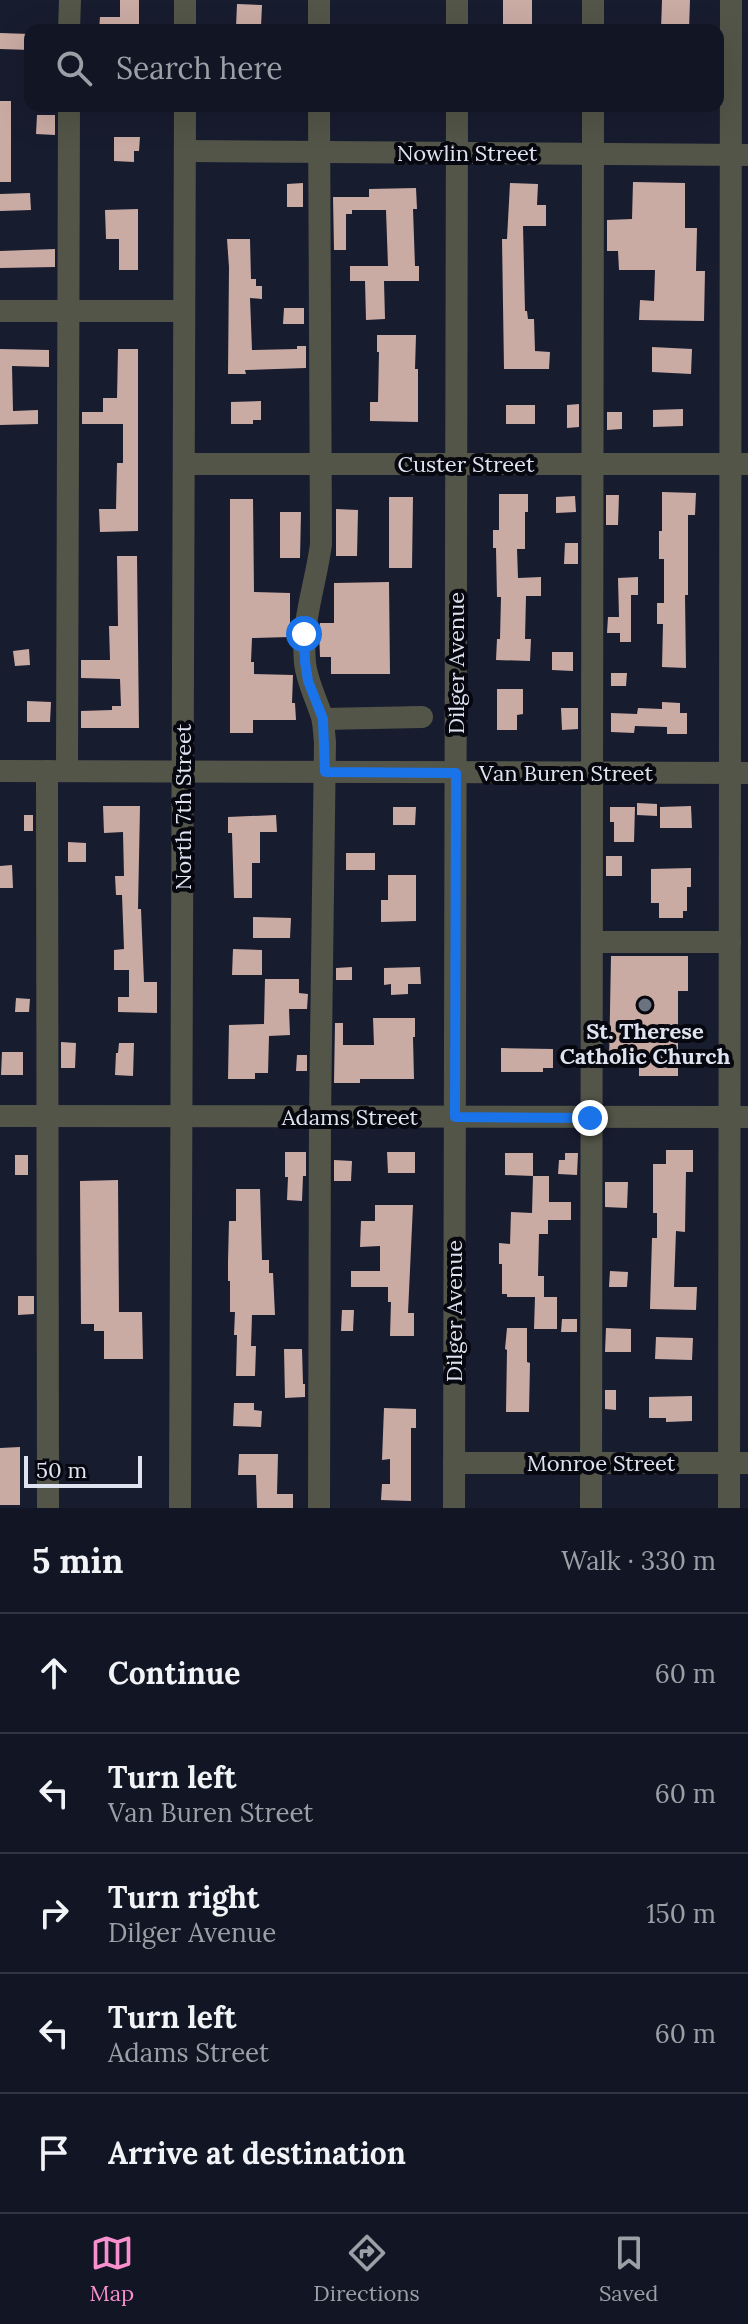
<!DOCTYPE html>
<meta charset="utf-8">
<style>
body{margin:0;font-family:Lora,serif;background:#1f2230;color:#f1f3f6}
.scale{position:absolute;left:24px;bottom:20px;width:118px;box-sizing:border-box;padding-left:8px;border:4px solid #dfe3f0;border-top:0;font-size:22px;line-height:28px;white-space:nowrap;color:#dfe3f0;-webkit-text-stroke:6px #06070f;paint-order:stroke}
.stop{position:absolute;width:24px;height:24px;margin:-18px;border:6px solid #1a73e8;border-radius:50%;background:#fff}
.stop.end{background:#1a73e8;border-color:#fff;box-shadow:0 2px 8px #0008}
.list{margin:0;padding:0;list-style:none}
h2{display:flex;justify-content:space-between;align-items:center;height:104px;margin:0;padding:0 32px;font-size:34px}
h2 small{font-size:26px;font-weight:400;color:#9c9fa6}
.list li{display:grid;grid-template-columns:52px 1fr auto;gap:24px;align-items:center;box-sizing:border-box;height:120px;padding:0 32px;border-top:2px solid #313441}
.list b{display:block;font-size:30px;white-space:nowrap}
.list p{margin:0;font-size:26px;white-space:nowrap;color:#9c9fa6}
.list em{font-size:26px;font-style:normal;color:#9c9fa6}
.icon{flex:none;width:44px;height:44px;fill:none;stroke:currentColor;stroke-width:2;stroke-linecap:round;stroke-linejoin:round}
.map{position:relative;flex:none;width:748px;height:1508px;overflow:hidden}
.search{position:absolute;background:#121523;box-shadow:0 8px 32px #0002;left:24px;right:24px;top:24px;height:88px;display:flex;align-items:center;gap:20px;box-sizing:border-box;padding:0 28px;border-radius:16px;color:#9c9fa6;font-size:30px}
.sheet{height:704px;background:#121523}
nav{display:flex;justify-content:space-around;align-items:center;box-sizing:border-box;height:112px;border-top:2px solid #313441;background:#121523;font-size:22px;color:#9c9fa6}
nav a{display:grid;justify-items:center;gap:4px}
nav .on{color:#f790cd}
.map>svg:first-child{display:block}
</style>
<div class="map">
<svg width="748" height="1508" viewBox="0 0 748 1508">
<rect width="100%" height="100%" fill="#181c2f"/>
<g fill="#caaba4">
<polygon points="120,0 139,0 139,30 99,30 100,17 120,17"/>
<rect x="503" y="0" width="29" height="30"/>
<polygon points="662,0 690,0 689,30 661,30"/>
<polygon points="237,4 262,5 261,27 236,27"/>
<polygon points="0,33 30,34 30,50 0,49"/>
<rect x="0" y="101" width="11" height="81"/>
<polygon points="37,115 55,115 55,135 36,134"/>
<polygon points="114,137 140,137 139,151 134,151 134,162 114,161"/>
<polygon points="633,182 685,183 685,228 697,228 696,271 705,271 704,321 639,320 640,300 654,301 655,270 619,270 618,251 607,251 607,220 632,219"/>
<polygon points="303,183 303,207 287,207 287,184"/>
<polygon points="510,183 538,184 537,205 546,205 546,226 523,226 525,311 527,311 528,319 534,319 535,351 550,352 549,369 504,369 502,239 507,239"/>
<polygon points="416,188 417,209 413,209 415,266 419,266 419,281 384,281 385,319 366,320 365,281 350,281 350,266 388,266 386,210 352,210 352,214 346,214 346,250 334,250 333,197 369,197 369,189"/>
<polygon points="30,193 31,210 0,211 0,194"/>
<polygon points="138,209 138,270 119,270 119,239 106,239 105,210"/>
<polygon points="227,239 250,239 251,279 256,279 256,286 262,286 262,299 250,298 252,350 297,349 297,346 306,346 306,368 245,370 246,374 228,374 229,267"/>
<polygon points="55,249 55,267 0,268 0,251"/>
<polygon points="284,308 304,308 304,324 283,324"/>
<polygon points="377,335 416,335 415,369 418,369 418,422 370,421 370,402 378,402 379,352 377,352"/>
<polygon points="652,347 692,349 691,374 652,372"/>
<polygon points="0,349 49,350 49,367 12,366 13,411 38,410 38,424 0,425"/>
<polygon points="118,349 138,349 138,531 100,532 99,509 116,509 117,463 123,463 123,424 82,424 82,412 103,412 103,398 117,398"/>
<polygon points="261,401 261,420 253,420 253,424 231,424 231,402"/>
<polygon points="579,404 579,427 567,428 567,405"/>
<rect x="506" y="405" width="29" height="19"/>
<polygon points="683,409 683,426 653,427 653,410"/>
<polygon points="607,412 622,412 622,429 607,430"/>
<polygon points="662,492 696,493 695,515 688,515 688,595 685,595 686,668 662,667 663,624 657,624 657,603 664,603 664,559 659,559 659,531 662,531"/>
<polygon points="499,494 528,494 528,512 525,512 525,549 517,549 518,578 541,577 541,596 526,596 525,639 531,639 530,661 496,660 497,639 500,639 501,597 497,597 496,548 493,548 493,530 499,530"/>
<polygon points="606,495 619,495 618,525 606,525"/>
<polygon points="575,496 576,512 556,513 556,497"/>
<polygon points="389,497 413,497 412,568 389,568"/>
<polygon points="230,499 253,499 254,592 290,593 290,637 252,638 251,662 254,662 254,674 293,675 292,703 295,703 296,720 253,720 253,733 230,733"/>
<polygon points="336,509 358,510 357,556 336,556"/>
<polygon points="280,512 301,512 300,558 280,558"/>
<polygon points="565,543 578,543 578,564 564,564"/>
<polygon points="117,556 137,556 139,728 81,728 81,711 112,710 112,706 121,706 120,679 81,678 81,660 110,660 109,626 118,626"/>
<polygon points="638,577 638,595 631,595 631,642 620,642 620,633 607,633 608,617 619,617 618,578"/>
<polygon points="389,582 390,674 331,674 331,657 320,657 319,631 320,623 334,623 334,583"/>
<polygon points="29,649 30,665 15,666 13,651"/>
<polygon points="552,652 573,652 573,671 552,670"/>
<polygon points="611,673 627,673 626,686 611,686"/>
<polygon points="497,689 523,689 523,714 517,715 517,730 497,730"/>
<polygon points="27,701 51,702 50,722 27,722"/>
<polygon points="662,702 680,703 680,713 687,713 687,734 667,734 667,727 635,726 634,733 611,732 611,713 637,714 638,708 662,709"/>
<polygon points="561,708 578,708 578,729 562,730"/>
<polygon points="637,803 657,804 657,816 637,815"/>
<polygon points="103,806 140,806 138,909 141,909 144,982 157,982 157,1013 118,1012 118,997 129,997 129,970 114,970 114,950 124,949 122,895 116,895 115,876 124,876 123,832 104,833"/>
<polygon points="691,806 692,828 660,828 660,807"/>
<polygon points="393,807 416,807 415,825 393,825"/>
<polygon points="610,807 635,807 634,842 614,842 614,822 610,822"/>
<rect x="24" y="815" width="9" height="16"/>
<polygon points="276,815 277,832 260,832 260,863 252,863 252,898 234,898 232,833 228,833 228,817"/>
<polygon points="68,842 86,843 86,862 68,862"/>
<rect x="346" y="853" width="29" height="17"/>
<rect x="606" y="856" width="16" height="20"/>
<polygon points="12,865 13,888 0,888 0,866"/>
<polygon points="691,868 691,887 687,887 687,911 683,911 683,918 659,918 659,903 651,903 651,869"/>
<polygon points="388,875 416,875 416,921 381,922 381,900 388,900"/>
<polygon points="253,917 291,918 290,938 253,938"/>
<polygon points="233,949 262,950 262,975 232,975"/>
<polygon points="611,956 688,956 688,991 678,991 678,1076 639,1076 639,1065 609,1065"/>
<polygon points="352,967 352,980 336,980 336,968"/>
<polygon points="420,967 421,984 408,984 408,994 391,995 391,984 384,985 384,968"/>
<polygon points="265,979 299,979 299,993 308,994 307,1009 289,1009 290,1035 269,1036 268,1073 255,1073 255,1079 228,1079 229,1025 264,1024"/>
<polygon points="16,998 30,999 29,1012 15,1012"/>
<polygon points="373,1018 415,1018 415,1037 413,1037 414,1079 360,1079 360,1083 334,1083 335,1023 343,1023 343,1045 374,1045"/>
<polygon points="61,1042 76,1043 75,1068 61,1068"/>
<polygon points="119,1043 134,1043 133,1076 115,1075 116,1053 118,1053"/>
<polygon points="501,1048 553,1049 553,1068 543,1068 543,1072 501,1072"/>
<polygon points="2,1052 23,1052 23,1075 1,1075"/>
<polygon points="297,1055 307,1055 307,1071 296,1071"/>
<polygon points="666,1150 693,1150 693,1172 686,1172 685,1232 676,1231 674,1287 697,1287 696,1310 650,1309 652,1238 657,1238 657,1213 653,1213 653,1164 666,1164"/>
<polygon points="285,1152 306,1152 306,1176 303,1176 302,1201 287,1200 288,1177 285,1177"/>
<polygon points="387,1152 415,1152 415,1173 388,1173"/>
<polygon points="505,1153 533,1153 533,1176 505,1175"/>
<polygon points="565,1153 578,1153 577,1175 558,1174 559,1160 565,1160"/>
<rect x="15" y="1155" width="13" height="20"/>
<polygon points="334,1160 352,1161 351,1181 334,1181"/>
<polygon points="533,1176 549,1176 549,1202 571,1202 571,1220 548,1220 548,1234 539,1234 538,1276 544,1276 544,1297 557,1297 557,1329 534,1329 535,1297 537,1297 507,1297 507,1294 502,1294 502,1264 499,1264 499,1243 510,1244 511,1212 532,1213"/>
<polygon points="118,1180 119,1312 142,1312 143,1359 104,1359 104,1331 94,1331 94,1324 81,1324 80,1181"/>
<polygon points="605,1182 628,1182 627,1208 605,1207"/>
<polygon points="236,1189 260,1189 262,1260 269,1260 269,1273 273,1273 275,1315 252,1315 251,1346 256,1346 255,1376 236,1376 237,1335 234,1335 235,1312 230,1312 230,1281 228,1281 228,1261 229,1221 236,1221"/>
<polygon points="375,1205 413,1205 408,1313 414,1313 414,1336 390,1336 391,1302 388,1302 388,1287 351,1287 351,1271 380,1271 380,1246 360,1247 361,1221 375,1221"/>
<polygon points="610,1271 628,1272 627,1287 609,1287"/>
<polygon points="18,1296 34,1296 34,1314 18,1315"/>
<polygon points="342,1310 354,1310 353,1331 341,1331"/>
<polygon points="562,1319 577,1319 577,1332 561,1332"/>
<polygon points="507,1328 527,1328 527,1362 530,1363 529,1412 506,1412 507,1350 505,1349"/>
<polygon points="606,1328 631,1329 631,1352 605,1352"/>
<polygon points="656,1337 693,1338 692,1360 655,1359"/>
<polygon points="284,1349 302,1349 303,1384 305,1384 305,1397 285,1398"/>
<polygon points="605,1390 616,1390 616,1410 605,1409"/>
<polygon points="692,1396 692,1421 666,1422 666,1418 649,1418 649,1397"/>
<polygon points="234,1403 254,1403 254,1410 262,1411 261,1427 233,1426"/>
<polygon points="384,1408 416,1409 416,1428 411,1428 411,1501 381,1500 382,1484 390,1484 390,1459 382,1460"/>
<polygon points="20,1447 20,1505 0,1505 0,1448"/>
<polygon points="239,1454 278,1454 277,1494 293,1494 293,1508 257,1508 256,1475 238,1475"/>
</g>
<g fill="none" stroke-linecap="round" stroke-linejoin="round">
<g stroke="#535548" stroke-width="22">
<polyline points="185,0 185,30"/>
<polyline points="319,0 319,30"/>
<polyline points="593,0 593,30"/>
<polyline points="69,30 70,0"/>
<polyline points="457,30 457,0"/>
<path d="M 319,106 L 321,544 C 316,584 301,621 305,663 C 307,682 316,698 322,717 C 324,725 324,734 325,742 L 320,1117 L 319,1508"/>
<polyline points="185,151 748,155"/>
<polyline points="0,311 184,311"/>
<polyline points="184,464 748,464"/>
<polyline points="323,719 422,717"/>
<polyline points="0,771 748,773"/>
<polyline points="47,771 48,1508"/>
<polyline points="67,771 69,106"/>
<polyline points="592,942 730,942"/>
<polyline points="0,1116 748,1117"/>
<polyline points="454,1463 748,1463"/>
<polyline points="180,1508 185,106"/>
<polyline points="454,1508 457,106"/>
<polyline points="591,1508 593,106"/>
<polyline points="729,1508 731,0"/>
</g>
</g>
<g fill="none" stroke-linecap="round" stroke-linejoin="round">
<polyline stroke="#1a73e8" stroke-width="10" points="304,634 305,662 308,681 323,719 325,772 456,773 455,1117 590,1118"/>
</g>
<circle fill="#6b7280" stroke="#06070f" stroke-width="3" cx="645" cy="1005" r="8"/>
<g text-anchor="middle" stroke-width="8" stroke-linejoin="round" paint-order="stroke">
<g font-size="22" fill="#dfe3f0" stroke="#06070f">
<text x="467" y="161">Nowlin Street</text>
<text x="466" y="472">Custer Street</text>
<text transform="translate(456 663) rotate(-90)" y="8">Dilger Avenue</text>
<text x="566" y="781">Van Buren Street</text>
<text transform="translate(183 807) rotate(-90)" y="8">North 7th Street</text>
<text x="350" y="1125">Adams Street</text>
<text transform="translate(454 1311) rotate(-90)" y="8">Dilger Avenue</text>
<text x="601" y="1471">Monroe Street</text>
</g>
<g font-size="22" font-weight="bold" fill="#dfe3f0" stroke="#06070f">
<text x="645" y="1039">St. Therese<tspan x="645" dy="25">Catholic Church</tspan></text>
</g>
</g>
</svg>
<div class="scale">50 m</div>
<div class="stop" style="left:304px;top:634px"></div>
<div class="stop end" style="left:590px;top:1118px"></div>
<div class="search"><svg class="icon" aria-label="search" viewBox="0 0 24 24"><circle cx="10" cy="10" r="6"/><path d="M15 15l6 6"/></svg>Search here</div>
</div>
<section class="sheet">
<h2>5 min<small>Walk · 330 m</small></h2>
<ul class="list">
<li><svg class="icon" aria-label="ahead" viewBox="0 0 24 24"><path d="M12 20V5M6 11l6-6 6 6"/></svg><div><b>Continue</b></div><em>60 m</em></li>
<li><svg class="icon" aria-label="left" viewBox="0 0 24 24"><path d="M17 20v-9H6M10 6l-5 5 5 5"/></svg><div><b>Turn left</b><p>Van Buren Street</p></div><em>60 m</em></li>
<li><svg class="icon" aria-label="right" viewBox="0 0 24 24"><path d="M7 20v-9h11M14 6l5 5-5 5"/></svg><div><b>Turn right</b><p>Dilger Avenue</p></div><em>150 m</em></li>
<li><svg class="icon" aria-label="left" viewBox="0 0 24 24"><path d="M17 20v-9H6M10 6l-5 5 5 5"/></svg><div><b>Turn left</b><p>Adams Street</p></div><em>60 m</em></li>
<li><svg class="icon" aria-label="arrive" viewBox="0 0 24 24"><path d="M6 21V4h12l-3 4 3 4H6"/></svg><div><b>Arrive at destination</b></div></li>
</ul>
</section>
<nav>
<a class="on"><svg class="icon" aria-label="map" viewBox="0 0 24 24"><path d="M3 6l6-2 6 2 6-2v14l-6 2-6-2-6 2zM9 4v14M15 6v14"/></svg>Map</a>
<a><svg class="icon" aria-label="directions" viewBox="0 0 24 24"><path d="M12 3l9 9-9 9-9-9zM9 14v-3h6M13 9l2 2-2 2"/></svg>Directions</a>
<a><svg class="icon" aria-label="saved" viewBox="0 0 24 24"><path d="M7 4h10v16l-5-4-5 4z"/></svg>Saved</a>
</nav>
